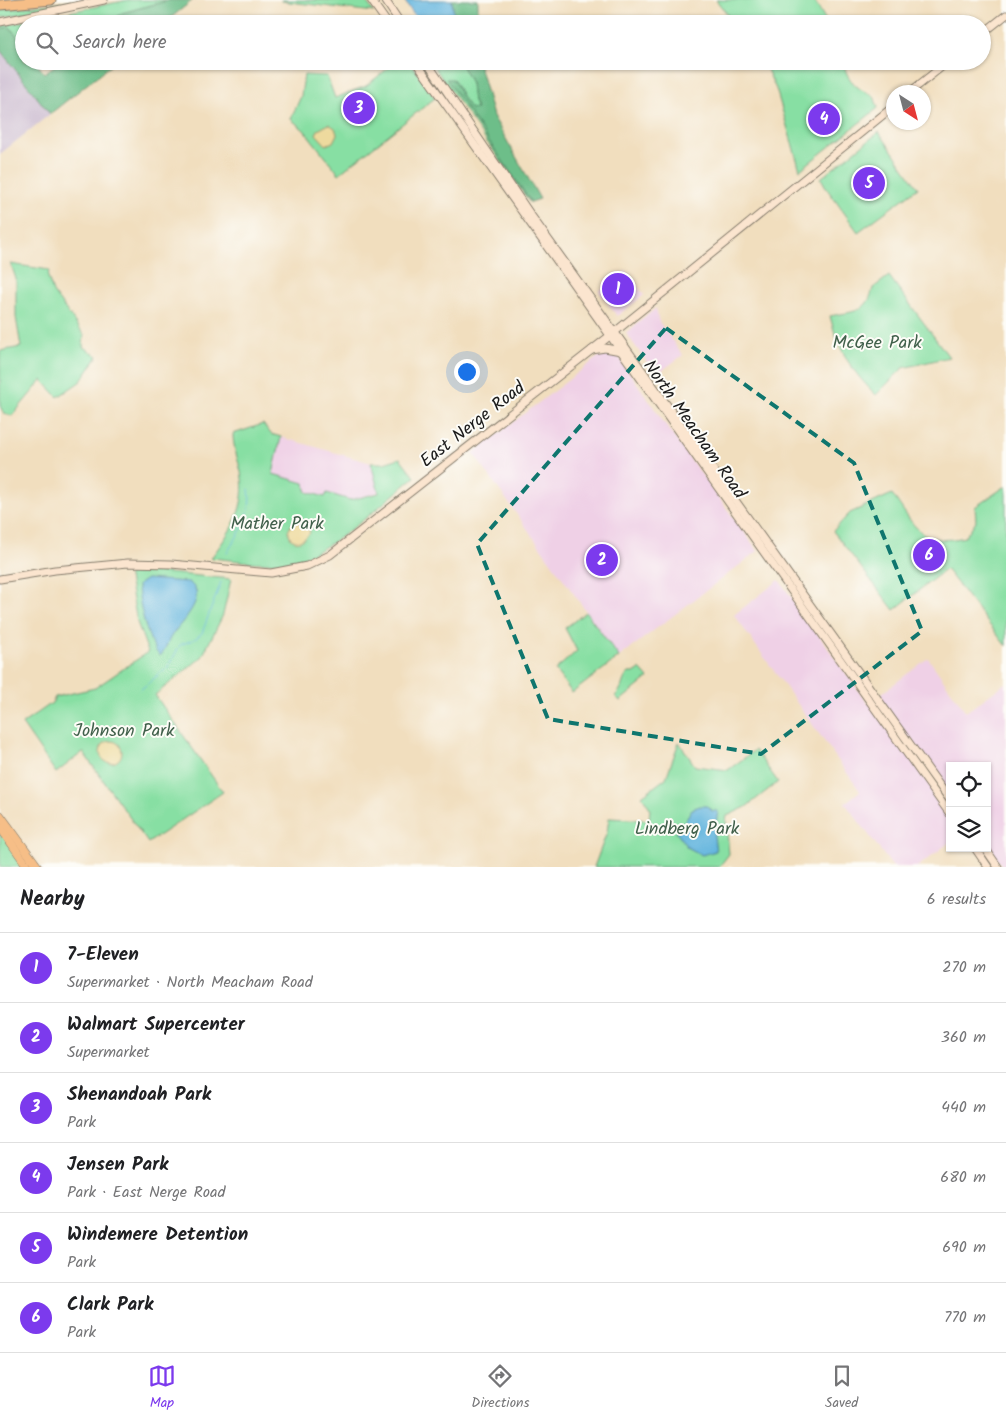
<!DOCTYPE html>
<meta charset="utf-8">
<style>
body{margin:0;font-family:Kalam,sans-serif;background:#f6f6f6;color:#202124}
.controls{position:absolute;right:15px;bottom:15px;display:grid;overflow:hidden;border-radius:0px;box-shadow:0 1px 4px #0004}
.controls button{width:45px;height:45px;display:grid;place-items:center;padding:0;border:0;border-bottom:1px solid #e0e0e0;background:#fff;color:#202124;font:25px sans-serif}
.compass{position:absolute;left:886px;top:85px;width:45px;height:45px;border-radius:50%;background:#fff;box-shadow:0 1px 4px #0004;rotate:144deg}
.you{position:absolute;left:466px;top:371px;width:18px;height:18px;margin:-12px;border:4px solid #fff;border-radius:50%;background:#1a73e8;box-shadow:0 0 0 8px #1a73e833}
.badge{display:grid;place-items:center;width:32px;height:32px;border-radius:50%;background:#7c3aed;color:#fff;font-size:16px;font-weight:700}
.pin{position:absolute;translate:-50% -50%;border:2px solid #fff;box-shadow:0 1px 5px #0006}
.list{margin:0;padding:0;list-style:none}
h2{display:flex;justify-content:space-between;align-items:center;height:65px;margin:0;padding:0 20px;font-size:21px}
h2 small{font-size:16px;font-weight:400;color:#757577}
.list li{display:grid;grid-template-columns:32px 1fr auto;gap:15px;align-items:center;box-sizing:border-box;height:70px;padding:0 20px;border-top:1px solid #e0e0e0}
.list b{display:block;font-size:19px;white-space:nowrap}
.list p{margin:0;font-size:16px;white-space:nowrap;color:#757577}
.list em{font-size:16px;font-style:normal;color:#757577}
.icon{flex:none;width:28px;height:28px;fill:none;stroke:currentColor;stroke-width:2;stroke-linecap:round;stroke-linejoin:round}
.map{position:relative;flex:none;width:1006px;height:867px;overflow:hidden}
.search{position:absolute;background:#fff;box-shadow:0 1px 4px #0004;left:15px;right:15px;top:15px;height:55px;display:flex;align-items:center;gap:12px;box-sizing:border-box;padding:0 18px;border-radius:28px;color:#757577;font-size:19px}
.sheet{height:485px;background:#fff}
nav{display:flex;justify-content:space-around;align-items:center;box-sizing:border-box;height:70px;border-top:1px solid #e0e0e0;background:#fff;font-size:14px;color:#757577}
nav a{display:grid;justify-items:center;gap:2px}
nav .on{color:#7c3aed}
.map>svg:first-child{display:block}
</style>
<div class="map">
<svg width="1006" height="867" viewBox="0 0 1006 867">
<rect width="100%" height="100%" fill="#fdfcf7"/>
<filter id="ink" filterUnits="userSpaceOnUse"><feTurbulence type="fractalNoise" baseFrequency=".02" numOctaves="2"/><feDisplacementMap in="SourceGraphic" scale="10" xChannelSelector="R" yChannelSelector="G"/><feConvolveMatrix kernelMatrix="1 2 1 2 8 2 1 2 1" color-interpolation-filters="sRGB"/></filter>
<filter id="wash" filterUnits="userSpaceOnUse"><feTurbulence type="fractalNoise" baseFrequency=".0096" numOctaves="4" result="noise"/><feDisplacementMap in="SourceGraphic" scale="20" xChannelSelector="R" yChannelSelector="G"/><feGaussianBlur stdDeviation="1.12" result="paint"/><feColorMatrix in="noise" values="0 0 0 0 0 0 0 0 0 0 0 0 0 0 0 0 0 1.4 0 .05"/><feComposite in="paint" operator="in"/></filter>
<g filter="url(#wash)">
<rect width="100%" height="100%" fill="#f1debe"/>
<g fill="#efd0e6">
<polygon points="626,271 644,295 617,316 599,291"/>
<polygon points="656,308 659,322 683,355 656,375 626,333"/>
<polygon points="605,352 616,353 674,437 758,551 619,657 473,453"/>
<polygon points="281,437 371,463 379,492 350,500 327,493 326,497 308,492 273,474"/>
<polygon points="779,580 868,704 928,658 966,712 1006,683 1006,867 1003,867 987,847 987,766 950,766 950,842 917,867 893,867 845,803 860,791 734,615"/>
</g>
<polygon fill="#cdbed2" points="0,50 50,114 0,154"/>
<g fill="#87dfa3" stroke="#527e60">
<polygon points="128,0 170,0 122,13 108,24 24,24 24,45 10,27 0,29 0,26"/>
<polygon points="281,0 365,0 374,12 281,1"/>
<polygon points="716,0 814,0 828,24 735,24"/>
<polygon points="76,1 76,2 0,18 0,10"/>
<polygon points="397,61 409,61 435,98 339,174 304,130 291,119 301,96 304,75 327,76 335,98 366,86"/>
<polygon points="430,61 459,61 471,83 473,102 477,110 471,109 464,100 453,79 463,104 531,202 530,203"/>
<path d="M 763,61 L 844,61 C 844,78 859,91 874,96 L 878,108 L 800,170 L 776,89 Z"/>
<polygon points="879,132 918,188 858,232 827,189 821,178"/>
<polygon points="11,264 49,270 48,277 53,292 84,335 83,347 98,356 81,381 58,397 42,380 12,416 4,414 0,406 0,351 21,347 16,317 16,279"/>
<path d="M 889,276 L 949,357 L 903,368 L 876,395 C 851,370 839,352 830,316 C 853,311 867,314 873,288 Z"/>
<path d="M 263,424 L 271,434 L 281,437 L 273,474 L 304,483 L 307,492 L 325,497 L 327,493 L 350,500 L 379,493 L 371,463 L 384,463 L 400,458 L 415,477 C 381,504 329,556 286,562 C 261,565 234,560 211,558 C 231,531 248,507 241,472 C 238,459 233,447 233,434 Z"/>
<path d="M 1006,486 L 1006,646 L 946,569 L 894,610 L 833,531 L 850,513 L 892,494 C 915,526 920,547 965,537 L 976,521 L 975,507 Z"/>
<polygon points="128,572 158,572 231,579 223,615 202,657 155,695 223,792 148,843 83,752 56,773 22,724 52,703 55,697 95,688 148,652 137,622"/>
<polygon points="586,612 619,657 572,693 555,670 577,651 565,628"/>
<path d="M 640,669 L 648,678 L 620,701 L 615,696 C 624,689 621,679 629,673 L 634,673 Z"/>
<polygon points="679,742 695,766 728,770 755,750 778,782 746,807 727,816 726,821 729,854 719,867 594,867 607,832 609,818 649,820 650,808 642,796 666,778"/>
<polygon points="0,831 25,867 0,867"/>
</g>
<g fill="#6dbe89" stroke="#446d52">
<polygon points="170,0 193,0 163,24 108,24 122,13"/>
<polygon points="452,0 478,0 478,24 455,24"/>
<polygon points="10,27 24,45 24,61 35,61 44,73 62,61 116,61 50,114 0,50 0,29"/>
<polygon points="459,61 478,61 493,116 540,199 531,202 446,79 453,79 464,100 471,109 477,109 473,102 471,83"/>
</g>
<g fill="#eeda9e" stroke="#857b5d">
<polygon points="329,124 335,128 337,134 333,142 326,145 316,134 318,130"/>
<path d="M 298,522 L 308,526 L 310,533 C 305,538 300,545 291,539 L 288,531 L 292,524 Z"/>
<circle cx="111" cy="752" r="11"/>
</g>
<g fill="#63b5de" stroke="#40687d">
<polygon points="404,0 452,0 455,24 420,24"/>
<path d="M 147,579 L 188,582 C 211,595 181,622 172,635 C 167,642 166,650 160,656 C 148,645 138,601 138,585 Z"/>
<polygon points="700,806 707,806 712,811 718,811 714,836 716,851 702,855 687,847 676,832 679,830 692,809"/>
</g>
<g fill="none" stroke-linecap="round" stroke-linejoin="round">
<g stroke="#63b5de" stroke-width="1">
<path d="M 227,553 C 240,531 253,516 249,489"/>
<polyline points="140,690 168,667 180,645 195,639 202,633 221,582"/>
</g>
</g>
</g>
<g filter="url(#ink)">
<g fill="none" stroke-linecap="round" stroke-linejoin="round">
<g stroke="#867d6d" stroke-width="9">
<g id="secondary">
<polyline points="371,0 388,24"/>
<polyline points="385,0 401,24"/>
<polyline points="0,22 104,0"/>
<polyline points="982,34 1006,15"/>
<polyline points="415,61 950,814"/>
<polyline points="426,61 530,214 950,800"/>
<polyline points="910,92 949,61"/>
<polyline points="592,350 605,348 621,351"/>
<polyline points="0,579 55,570 128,563 171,564 271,573 307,566 330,555 616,331 894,106"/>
<polyline points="975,848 988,867"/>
<polyline points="985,848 998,867"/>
</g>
</g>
<g stroke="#867d6d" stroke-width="9">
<g id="primary">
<polyline points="0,815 38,867"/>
<polyline points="0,827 28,867"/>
</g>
</g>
<g stroke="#867d6d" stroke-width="11">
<polyline id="highway" points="0,5 51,0"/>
</g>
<use href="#secondary" stroke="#fbe5cf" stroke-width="7"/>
<use href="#primary" stroke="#f6be87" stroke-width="8"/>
<use href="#highway" stroke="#f6be87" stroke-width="9"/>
</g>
</g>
<path fill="none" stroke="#0f766e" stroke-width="4" stroke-dasharray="10 6" stroke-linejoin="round" d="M 666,328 L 854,463 L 922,631 L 761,754 L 548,719 L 477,544 Z"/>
<g text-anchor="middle" stroke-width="4" stroke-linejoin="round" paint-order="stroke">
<g font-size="18" fill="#41604b" stroke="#fdfcf7">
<text x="877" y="348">McGee Park</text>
<text x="277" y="529">Mather Park</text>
<text x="124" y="736">Johnson Park</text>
<text x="687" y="834">Lindberg Park</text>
</g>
<g font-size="18" fill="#1c1c1c" stroke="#fdfcf7">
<text transform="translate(472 424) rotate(-38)" y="6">East Nerge Road</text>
<text transform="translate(695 429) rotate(55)" y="6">North Meacham Road</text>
</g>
</g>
</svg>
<div class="controls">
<button><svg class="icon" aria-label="locate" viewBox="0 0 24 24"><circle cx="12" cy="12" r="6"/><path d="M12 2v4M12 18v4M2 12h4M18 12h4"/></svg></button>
<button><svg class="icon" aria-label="layers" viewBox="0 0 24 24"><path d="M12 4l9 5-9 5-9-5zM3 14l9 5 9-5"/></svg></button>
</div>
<svg class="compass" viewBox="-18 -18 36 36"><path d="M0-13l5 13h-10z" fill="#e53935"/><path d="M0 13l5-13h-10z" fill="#757577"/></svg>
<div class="you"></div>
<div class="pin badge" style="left:618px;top:289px">1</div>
<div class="pin badge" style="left:602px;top:560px">2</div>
<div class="pin badge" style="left:359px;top:108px">3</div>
<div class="pin badge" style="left:824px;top:119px">4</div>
<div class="pin badge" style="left:869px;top:183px">5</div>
<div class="pin badge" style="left:929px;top:555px">6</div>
<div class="search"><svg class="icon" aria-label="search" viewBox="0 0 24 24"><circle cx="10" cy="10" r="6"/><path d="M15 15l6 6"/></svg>Search here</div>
</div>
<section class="sheet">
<h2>Nearby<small>6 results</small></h2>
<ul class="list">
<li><span class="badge">1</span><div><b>7-Eleven</b><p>Supermarket · North Meacham Road</p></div><em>270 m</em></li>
<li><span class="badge">2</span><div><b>Walmart Supercenter</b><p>Supermarket</p></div><em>360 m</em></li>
<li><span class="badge">3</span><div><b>Shenandoah Park</b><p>Park</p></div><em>440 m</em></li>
<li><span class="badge">4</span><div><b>Jensen Park</b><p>Park · East Nerge Road</p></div><em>680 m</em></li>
<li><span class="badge">5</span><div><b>Windemere Detention</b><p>Park</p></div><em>690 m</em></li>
<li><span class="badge">6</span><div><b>Clark Park</b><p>Park</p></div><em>770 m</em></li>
</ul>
</section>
<nav>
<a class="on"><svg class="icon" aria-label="map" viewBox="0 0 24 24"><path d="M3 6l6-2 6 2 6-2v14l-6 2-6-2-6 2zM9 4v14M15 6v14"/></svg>Map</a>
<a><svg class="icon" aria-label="directions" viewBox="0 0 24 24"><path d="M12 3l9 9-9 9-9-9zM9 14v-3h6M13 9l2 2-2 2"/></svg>Directions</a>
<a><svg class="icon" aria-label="saved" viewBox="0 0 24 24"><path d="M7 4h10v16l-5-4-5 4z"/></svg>Saved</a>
</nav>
